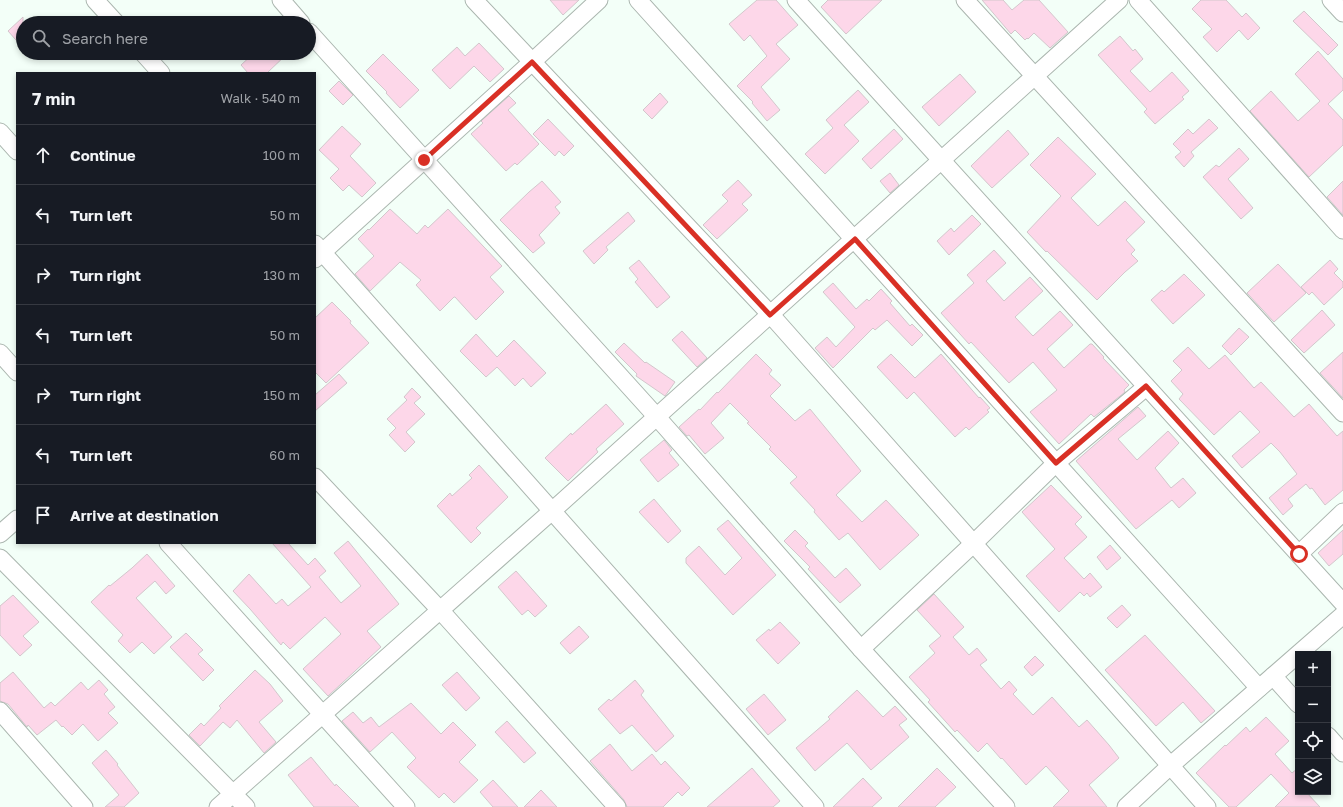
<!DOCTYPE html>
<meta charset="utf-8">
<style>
body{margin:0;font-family:"Golos Text",sans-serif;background:#242831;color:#f1f3f6}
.controls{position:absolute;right:12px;bottom:12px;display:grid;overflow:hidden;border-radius:0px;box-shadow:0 2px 6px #0003}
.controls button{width:36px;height:36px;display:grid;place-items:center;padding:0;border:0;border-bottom:1px solid #363941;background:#171b24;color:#f1f3f6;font:20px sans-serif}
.stop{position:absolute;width:12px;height:12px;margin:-9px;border:3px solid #d93025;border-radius:50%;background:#fff}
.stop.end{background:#d93025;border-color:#fff;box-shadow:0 1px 4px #0008}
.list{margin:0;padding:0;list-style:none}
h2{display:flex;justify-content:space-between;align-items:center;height:52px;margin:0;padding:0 16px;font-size:17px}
h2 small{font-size:13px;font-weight:400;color:#9ea1a6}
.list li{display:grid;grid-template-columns:26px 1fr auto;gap:12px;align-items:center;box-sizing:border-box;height:60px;padding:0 16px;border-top:1px solid #363941}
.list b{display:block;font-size:15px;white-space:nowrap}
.list em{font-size:13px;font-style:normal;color:#9ea1a6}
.icon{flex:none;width:22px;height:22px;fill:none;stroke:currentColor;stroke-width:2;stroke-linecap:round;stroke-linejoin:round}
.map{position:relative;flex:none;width:1343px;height:807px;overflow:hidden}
.search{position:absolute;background:#171b24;box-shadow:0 2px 6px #0003;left:16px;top:16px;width:300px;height:44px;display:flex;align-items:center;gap:10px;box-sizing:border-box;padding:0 14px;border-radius:22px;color:#9ea1a6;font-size:15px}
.panel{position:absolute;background:#171b24;box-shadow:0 2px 6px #0003;left:16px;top:72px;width:300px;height:472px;border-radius:0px}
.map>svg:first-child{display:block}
</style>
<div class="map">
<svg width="1343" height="807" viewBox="0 0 1343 807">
<rect width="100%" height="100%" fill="#f3fff8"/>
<g fill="#fdd7e9" stroke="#d3c7cc">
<polygon points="550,0 579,0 563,15"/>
<polygon points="757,0 776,0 798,25 776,44 790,59 761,87 780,110 767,121 752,103 753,102 737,86 767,56 750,35 744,41 729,24"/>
<polygon points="828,0 882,0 846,34 821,7"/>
<polygon points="982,0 1003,0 1012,10 1024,0 1039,0 1068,32 1050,48 1034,33 1028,39 1027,38 1025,40 1015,30 1011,34"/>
<polygon points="1201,0 1226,0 1242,17 1246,13 1260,28 1248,40 1239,30 1217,52 1203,37 1212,29 1192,9"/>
<polygon points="1304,11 1338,45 1328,55 1293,21"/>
<polygon points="23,17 23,48 8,31"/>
<polygon points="1120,36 1133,51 1135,49 1143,59 1130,71 1150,92 1172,72 1189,91 1182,97 1184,99 1155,124 1144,112 1147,109 1098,55"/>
<polygon points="479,43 504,69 490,82 474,66 450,89 432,70 457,47 465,56"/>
<polygon points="1318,51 1343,79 1343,90 1328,104 1343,120 1343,145 1309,177 1250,111 1271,91 1298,121 1320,101 1295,74"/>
<polygon points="254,53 288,53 267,73 248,73 241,65"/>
<polygon points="383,54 419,90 400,108 386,93 387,92 366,71"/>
<polygon points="960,74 976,92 939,126 922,107"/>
<polygon points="339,81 353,95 343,105 329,91"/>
<polygon points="858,90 869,102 844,125 859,141 825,174 805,154 833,128 826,120"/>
<polygon points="660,93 668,102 652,119 643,110"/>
<polygon points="509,96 516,103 508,110 539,144 517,165 515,163 506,171 471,134 483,123 481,121"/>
<polygon points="548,119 574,146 564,156 559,151 555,156 533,134"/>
<polygon points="1209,119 1218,128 1191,152 1194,156 1184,167 1175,157 1181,152 1173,144 1188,129 1193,134"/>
<polygon points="342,126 361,144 350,156 376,183 362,197 349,185 343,191 330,178 339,169 319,150"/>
<polygon points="894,129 903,139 871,169 862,159"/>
<polygon points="1008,130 1029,154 992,188 971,166"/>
<polygon points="1058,137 1096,174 1071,198 1098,226 1125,201 1145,222 1126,240 1135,250 1131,254 1138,261 1125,272 1097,300 1047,251 1046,252 1027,232 1061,196 1030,165"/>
<polygon points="1239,148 1249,159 1228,179 1253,208 1241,219 1203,177 1216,165 1219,167"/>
<polygon points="890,173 899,185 890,193 880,181"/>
<polygon points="738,180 752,195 742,204 748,210 717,239 703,225 728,201 722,195"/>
<polygon points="542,181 561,202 555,207 560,213 539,235 545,243 533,253 500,220 529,192"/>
<polygon points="1343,181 1343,215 1327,197"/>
<polygon points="390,209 417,234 425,225 428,228 448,209 502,266 490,277 504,292 476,320 455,297 454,297 440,311 416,285 421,280 400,262 370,291 355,274 374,256 358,239 368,229 369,230"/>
<polygon points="628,212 635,221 606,247 608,250 594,264 583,251"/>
<polygon points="972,215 981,224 949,255 937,241 951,228 954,232"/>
<polygon points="994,250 1006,263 986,281 1004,301 1030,277 1043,291 1015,317 1033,336 1060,311 1073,325 1047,349 1064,368 1090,344 1092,344 1104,357 1103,358 1129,385 1124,390 1125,392 1094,417 1091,414 1059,444 1030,412 1057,390 1033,362 1009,383 971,342 969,344 941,313 974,283 967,275"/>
<polygon points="639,260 670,297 657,308 635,282 638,279 629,268"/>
<polygon points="1330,260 1338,269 1334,273 1343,282 1343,287 1324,305 1312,292 1309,295 1301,287"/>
<polygon points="1278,264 1306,293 1274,322 1247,293"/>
<polygon points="1184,274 1205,295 1173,324 1151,300 1162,290 1164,292"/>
<polygon points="833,283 856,309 867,299 869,301 881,289 892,301 890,303 910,326 912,324 923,335 912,346 887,320 875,330 873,328 833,368 815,348 827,337 836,347 855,327 823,292"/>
<polygon points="332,302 351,321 350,323 369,343 326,383 315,372 315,318"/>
<polygon points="1322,310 1335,325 1304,353 1291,340"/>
<polygon points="1239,328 1249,337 1231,355 1222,346"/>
<polygon points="682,331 707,358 697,367 672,340"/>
<polygon points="476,334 497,357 514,340 546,373 531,387 523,378 515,386 497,367 486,377 460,351"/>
<polygon points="624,343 645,363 646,362 675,382 665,396 636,376 637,374 615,352"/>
<polygon points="1188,347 1209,369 1225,355 1254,388 1261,382 1294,417 1309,404 1337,436 1343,431 1343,490 1325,505 1312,488 1310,489 1306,484 1288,499 1293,506 1283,515 1269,498 1297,474 1280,452 1271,443 1242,468 1232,456 1260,432 1240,411 1214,435 1179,399 1183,394 1171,381 1182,370 1173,361"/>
<polygon points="1343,352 1343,398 1320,373"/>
<polygon points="756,354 772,370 769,374 781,385 770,396 795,421 810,409 861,471 836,495 862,522 886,500 919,535 880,570 848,533 839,540 814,512 815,510 790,483 797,477 769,449 771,447 747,423 749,422 730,403 711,423 724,438 705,454 689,435 687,436 679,427 699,409 700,410 717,392 718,393"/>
<polygon points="891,354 915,378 941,354 979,398 980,397 990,408 987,410 989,412 969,430 966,427 955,437 914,392 907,399 877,367"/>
<polygon points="339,374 347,383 315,411 315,395"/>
<polygon points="412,388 421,397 414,403 425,414 406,432 415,442 405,452 389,435 396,428 387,419 407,400 404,397"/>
<polygon points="606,404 624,424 596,449 598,452 568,481 545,458 571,433 572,435"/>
<polygon points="1138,407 1146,416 1118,439 1137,460 1168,431 1179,443 1155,468 1171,488 1183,478 1196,493 1179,508 1172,500 1136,529 1076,461"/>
<polygon points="664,440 672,450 669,453 679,465 658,482 640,460"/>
<polygon points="479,465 508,497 476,528 481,533 471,543 437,506 450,493 452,496 472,478 469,475"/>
<polygon points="1051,485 1082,517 1075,524 1087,537 1064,558 1084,579 1090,573 1102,587 1090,597 1087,593 1084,596 1080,592 1059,612 1026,576 1055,549 1022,512"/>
<polygon points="654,499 681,531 668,543 639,512"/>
<polygon points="728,520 776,575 733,615 686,563 686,558 699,546 725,575 742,558 717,529"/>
<polygon points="795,530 808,543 805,546 835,578 846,568 861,585 840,603 808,569 810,567 784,541"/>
<polygon points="1343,530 1343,554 1329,566 1318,553"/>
<polygon points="348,541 399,604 367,631 381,647 328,696 303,669 341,634 325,617 290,649 283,642 281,645 250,609 233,591 249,574 276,604 282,599 288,606 311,587 272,543 288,543 308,565 315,558 326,571 319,577 341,603 361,586 334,553"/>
<polygon points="1110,545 1121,558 1107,570 1097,557"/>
<polygon points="147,554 175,586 166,594 155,581 136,598 172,637 154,654 142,642 130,653 118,641 123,635 91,602 109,585 110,586 132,568"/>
<polygon points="516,571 547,606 535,617 528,610 522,615 498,587"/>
<polygon points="934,594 964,627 953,637 969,655 977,648 987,660 980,665 1001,689 1009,681 1017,690 1013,694 1033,715 1052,697 1079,727 1087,720 1109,745 1119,758 1089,785 1107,807 1053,807 1069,791 1046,766 1026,785 1002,758 1001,759 987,743 978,752 957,730 955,732 928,702 930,700 909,677 935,653 929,646 941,636 917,610"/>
<polygon points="13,595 39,622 23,636 32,645 20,656 0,635 0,606"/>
<polygon points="1122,605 1131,615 1117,628 1107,618"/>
<polygon points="780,622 800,643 778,664 756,640 769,629 770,631"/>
<polygon points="579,626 589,637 570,654 560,643"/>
<polygon points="186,633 203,650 198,654 214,670 203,681 170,647"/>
<polygon points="1145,635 1215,711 1201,723 1183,702 1156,726 1105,670"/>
<polygon points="1035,656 1044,665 1032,676 1024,667"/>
<polygon points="255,670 270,684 283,701 259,722 276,742 264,753 237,720 230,728 223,722 200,746 189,735 201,723 204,726 221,708 219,706"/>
<polygon points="13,672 44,708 51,702 55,706 81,682 88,690 99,680 108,690 104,694 115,707 108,713 118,723 98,741 83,724 72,735 63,726 62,727 56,720 37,735 28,725 27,727 8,704 0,701 0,683"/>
<polygon points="457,672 480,698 466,711 442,685"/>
<polygon points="635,680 644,691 641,695 674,736 656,752 632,725 620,734 598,709 609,699 611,701"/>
<polygon points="857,690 883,717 895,706 907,719 899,725 909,737 871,770 847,743 815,771 796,748 830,719 828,717"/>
<polygon points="764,694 786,720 768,735 746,709"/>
<polygon points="411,703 441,734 453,722 476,745 459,762 478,780 454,803 444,793 439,798 407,767 416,758 392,732 370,752 342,721 353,712 363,723 371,717 379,727"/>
<polygon points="1266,717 1289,741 1275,754 1292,773 1298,768 1298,792 1306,792 1320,807 1275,807 1289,793 1271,774 1236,807 1229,807 1196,773 1225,745 1226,746 1246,727 1250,732"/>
<polygon points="507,721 536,753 524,763 495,732"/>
<polygon points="610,744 632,771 652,754 661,765 665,761 690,788 682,796 678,792 663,807 627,807 624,800 590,761"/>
<polygon points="106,750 118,764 117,765 139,793 124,807 105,807 119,795 92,763"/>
<polygon points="311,757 335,786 336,784 359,807 314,807 288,775"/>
<polygon points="752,768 780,801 773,807 707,807"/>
<polygon points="937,768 956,787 935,807 898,807"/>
<polygon points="863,778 882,798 872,807 833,807"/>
<polygon points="493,780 518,807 493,807 480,792"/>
<polygon points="541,790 557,807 524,807"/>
</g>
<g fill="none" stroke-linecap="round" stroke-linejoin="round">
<g stroke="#abb6af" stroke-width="19">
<g id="street">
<polyline points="95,0 116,23"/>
<polyline points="281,0 301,23"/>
<polyline points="474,0 771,315 1207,807"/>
<polyline points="638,0 1259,688"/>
<polyline points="796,0 1343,603"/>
<polyline points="965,0 1343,413"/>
<polyline points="1138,0 1343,230"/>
<polyline points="1331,0 1343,13"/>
<polyline points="309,32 656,416 861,649 1006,807"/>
<polyline points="143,53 161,73"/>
<polyline points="0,132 17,151"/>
<polyline points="315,244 815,807"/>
<polyline points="315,259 532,62 599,0"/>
<polyline points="0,353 17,372"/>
<polyline points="315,477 440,610 617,807"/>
<polyline points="0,534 17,519"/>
<polyline points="168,543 406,807"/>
<polyline points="1299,554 1343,512"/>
<polyline points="0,558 246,807"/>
<polyline points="861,649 973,544 1056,463 1146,387"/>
<polyline points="1273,676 1298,704"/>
<polyline points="0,711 84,807"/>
<polyline points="1328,736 1343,753"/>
<polyline points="218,807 552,511 1119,0"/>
<polyline points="1126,807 1170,766 1343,615"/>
</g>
</g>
<use href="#street" stroke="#fff" stroke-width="17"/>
</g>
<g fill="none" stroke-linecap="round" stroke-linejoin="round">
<polyline stroke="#d93025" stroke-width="5" points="424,160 532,62 770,315 855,239 1056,463 1146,386 1299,554"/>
</g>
</svg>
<div class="controls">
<button>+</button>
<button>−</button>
<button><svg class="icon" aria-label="locate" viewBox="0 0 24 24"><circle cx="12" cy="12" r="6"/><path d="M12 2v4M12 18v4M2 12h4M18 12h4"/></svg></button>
<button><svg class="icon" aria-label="layers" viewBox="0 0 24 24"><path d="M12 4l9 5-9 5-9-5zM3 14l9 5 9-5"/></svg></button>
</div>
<div class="stop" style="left:1299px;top:554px"></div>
<div class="stop end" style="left:424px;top:160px"></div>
<div class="search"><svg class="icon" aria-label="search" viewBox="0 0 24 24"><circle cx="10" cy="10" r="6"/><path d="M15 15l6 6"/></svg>Search here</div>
<section class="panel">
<h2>7 min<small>Walk · 540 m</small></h2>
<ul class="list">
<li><svg class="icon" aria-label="ahead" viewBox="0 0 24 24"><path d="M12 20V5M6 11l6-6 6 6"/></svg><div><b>Continue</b></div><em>100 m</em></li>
<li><svg class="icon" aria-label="left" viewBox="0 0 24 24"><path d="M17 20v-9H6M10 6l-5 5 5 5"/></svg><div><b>Turn left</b></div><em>50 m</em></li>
<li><svg class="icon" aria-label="right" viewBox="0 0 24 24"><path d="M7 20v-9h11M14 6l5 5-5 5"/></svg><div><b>Turn right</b></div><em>130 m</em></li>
<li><svg class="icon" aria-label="left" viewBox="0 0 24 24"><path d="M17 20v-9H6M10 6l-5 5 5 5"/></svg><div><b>Turn left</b></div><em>50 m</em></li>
<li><svg class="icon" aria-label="right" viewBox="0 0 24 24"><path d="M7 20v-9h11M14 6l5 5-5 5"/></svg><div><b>Turn right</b></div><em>150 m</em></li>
<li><svg class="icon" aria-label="left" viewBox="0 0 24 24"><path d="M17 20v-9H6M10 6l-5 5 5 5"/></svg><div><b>Turn left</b></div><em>60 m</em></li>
<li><svg class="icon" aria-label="arrive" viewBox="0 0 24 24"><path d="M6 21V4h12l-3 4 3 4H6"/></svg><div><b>Arrive at destination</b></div></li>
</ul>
</section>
</div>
